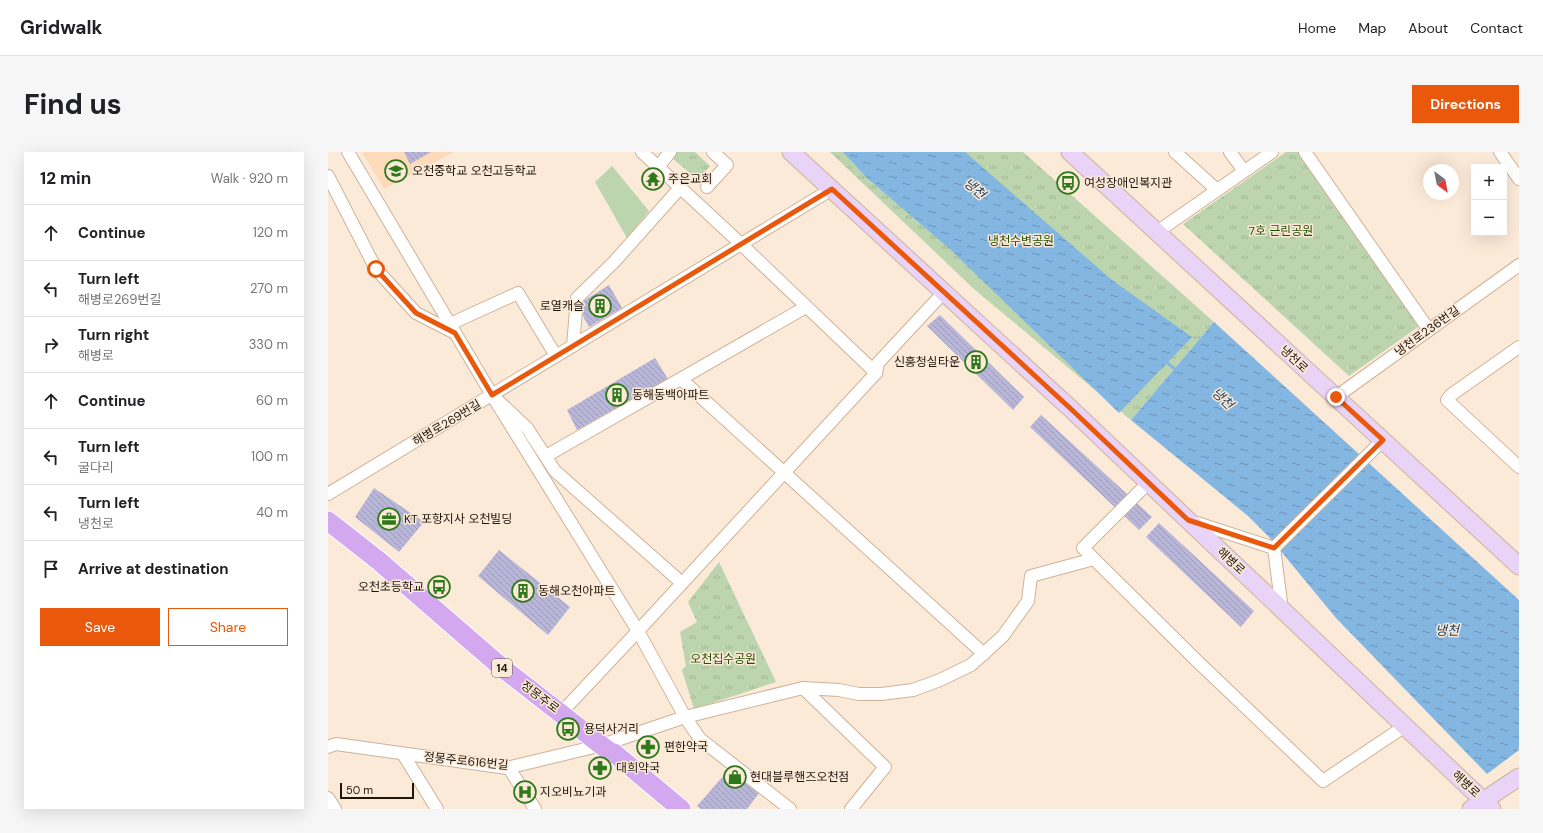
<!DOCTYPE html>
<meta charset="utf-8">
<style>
body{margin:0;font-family:"DM Sans","Noto Sans KR",sans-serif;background:#f6f6f6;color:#202124}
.controls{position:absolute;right:12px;top:12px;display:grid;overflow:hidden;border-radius:0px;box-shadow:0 4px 16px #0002}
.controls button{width:36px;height:36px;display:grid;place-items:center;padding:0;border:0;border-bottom:1px solid #e0e0e0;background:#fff;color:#202124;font:20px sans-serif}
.compass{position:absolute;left:1095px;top:12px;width:36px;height:36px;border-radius:50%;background:#fff;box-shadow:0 4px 16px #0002;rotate:148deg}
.scale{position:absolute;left:12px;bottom:10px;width:74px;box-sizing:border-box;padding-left:4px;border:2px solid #1f150b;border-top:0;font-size:11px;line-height:14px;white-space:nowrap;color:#1f150b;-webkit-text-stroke:3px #fcead9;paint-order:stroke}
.stop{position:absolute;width:12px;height:12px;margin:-9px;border:3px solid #ea580c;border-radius:50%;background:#fff}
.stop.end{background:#ea580c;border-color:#fff;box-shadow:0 1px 4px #0008}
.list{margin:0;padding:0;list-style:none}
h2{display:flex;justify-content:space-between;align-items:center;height:52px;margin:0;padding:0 16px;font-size:17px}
h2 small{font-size:13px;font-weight:400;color:#757577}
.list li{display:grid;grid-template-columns:26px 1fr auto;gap:12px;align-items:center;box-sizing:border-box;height:56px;padding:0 16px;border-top:1px solid #e0e0e0}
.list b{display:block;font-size:15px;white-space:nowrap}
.list p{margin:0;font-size:13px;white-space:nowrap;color:#757577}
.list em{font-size:13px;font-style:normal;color:#757577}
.actions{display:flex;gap:8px;padding:12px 16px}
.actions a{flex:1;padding:9px 0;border:1px solid #ea580c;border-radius:0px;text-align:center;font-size:14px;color:#ea580c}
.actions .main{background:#ea580c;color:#fff}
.icon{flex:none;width:22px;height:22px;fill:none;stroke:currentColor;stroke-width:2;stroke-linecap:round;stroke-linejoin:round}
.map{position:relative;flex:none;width:1191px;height:657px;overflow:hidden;border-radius:0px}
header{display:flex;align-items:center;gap:24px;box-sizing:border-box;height:56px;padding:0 20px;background:#fff;border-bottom:1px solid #e0e0e0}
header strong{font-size:19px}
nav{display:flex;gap:22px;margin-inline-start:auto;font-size:14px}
.intro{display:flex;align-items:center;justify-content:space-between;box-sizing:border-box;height:96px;padding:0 24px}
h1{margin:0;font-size:28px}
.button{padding:10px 18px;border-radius:0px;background:#ea580c;color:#fff;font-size:14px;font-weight:700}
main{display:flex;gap:24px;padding:0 24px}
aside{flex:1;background:#fff;border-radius:0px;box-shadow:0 4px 16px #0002}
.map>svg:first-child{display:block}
</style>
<header>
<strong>Gridwalk</strong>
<nav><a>Home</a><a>Map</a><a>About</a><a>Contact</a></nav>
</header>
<div class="intro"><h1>Find us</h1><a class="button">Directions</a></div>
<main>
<aside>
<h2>12 min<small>Walk · 920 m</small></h2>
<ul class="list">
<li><svg class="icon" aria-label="ahead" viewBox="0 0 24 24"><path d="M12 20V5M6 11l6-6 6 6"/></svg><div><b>Continue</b></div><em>120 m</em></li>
<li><svg class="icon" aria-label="left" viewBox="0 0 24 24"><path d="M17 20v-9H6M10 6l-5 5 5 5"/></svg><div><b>Turn left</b><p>해병로269번길</p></div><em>270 m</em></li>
<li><svg class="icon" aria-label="right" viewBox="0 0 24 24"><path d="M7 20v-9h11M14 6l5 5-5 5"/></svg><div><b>Turn right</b><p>해병로</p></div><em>330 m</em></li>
<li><svg class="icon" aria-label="ahead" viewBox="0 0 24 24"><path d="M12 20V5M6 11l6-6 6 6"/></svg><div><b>Continue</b></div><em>60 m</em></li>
<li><svg class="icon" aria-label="left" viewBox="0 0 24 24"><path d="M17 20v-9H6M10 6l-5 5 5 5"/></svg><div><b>Turn left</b><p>굴다리</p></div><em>100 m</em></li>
<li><svg class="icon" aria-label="left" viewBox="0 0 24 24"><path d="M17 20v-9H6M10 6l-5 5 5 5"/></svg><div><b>Turn left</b><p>냉천로</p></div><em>40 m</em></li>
<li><svg class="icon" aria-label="arrive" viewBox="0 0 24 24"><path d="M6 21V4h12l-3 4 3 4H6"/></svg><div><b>Arrive at destination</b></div></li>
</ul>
<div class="actions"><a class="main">Save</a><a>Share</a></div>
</aside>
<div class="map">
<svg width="1191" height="657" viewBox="0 0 1191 657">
<defs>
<pattern id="grass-tufts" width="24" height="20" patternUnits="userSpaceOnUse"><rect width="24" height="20" fill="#bcd5ae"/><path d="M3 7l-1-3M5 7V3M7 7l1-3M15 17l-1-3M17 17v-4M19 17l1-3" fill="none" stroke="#a1b694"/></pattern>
<pattern id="water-ripples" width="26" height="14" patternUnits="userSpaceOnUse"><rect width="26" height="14" fill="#83b6e1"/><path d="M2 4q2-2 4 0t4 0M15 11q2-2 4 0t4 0" fill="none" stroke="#6b93b5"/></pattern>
<pattern id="building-back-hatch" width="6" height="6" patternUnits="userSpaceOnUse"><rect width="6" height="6" fill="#b8b7da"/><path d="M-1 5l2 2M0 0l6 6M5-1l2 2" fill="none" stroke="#9e9cba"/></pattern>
</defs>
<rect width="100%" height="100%" fill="#fcead9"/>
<polygon fill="#fddab9" points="34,0 126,0 56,37"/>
<g fill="url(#grass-tufts)">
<polygon points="349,0 367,0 382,14 370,28 344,6"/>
<polygon points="502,0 695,0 886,170 803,268 646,137"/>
<polygon points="958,0 971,0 1090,170 1090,175 1021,224 855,72"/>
<polygon points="391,410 448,530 366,557 354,518 358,514 352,480 369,470 360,450"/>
</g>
<polygon fill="#bcd5ae" points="284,14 321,59 299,86 267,30"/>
<g fill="url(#water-ripples)">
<polygon points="515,0 637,0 784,128 864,185 791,261 623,98 538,25"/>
<polygon points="886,170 1191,448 1191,598 1159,622 1008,466 942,386 920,364 803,268"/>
</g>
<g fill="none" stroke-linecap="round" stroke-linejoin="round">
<polyline stroke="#83b6e1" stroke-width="3" points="837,209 848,218"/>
</g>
<g fill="url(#building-back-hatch)">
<polygon points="76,0 103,0 82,12"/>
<polygon points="281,133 294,156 261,175 249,153"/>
<polygon points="612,163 696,245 685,258 599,174"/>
<polygon points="327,206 340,227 249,278 239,258"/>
<polygon points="713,263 824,365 811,378 702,275"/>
<polygon points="46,336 96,370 71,400 27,365"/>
<polygon points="831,371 926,459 913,475 818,385"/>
<polygon points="171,398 242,455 220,483 150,424"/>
<polygon points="404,614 435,636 419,657 373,657 369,654"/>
</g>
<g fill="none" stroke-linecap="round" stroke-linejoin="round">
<g stroke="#ceb297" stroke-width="14">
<g id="street">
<polyline points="20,0 164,243"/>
<polyline points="847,0 889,38"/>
<polyline points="902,0 916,19"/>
<polyline points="977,0 1101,178"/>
<polyline points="1172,0 1191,27"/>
<polyline points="330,15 342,0"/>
<polyline points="0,24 48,117 88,161 127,181"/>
<polyline points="379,35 399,13 385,0"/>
<polyline points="829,80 944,0"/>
<polyline points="122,172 190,141 228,204"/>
<polyline points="245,194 249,146 286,110 352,36"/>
<polyline points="1191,195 1123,243 1119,248 1191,315"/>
<polyline points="548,221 550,211 616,140"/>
<polyline points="353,227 656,502"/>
<polyline points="1008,245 1191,113"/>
<polyline points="218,304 478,155"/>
<polyline points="0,342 504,37"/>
<polyline points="863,369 946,396"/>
<polyline points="946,396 1055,288"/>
<polyline points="946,396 954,458"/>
<polyline points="766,407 755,396 820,331"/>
<polyline points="475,536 557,615 523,657"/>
<polyline points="233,561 310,479 164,243 199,276 227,319 354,431"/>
<polyline points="0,595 8,592 179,616 274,593 357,565 310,479 548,221 413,92 314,0"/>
<polyline points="75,602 109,657"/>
<polyline points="181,616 207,657"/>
<polyline points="0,646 7,657"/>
<polyline points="462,657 372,587 357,565 475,536 511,538 531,542 553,542 585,538 612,528 643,513 675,484 700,449 703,424 766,407 869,509 995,629 1077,574"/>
</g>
</g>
<g stroke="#ceb297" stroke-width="19">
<g id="secondary">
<polyline points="463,0 743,257 1164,657"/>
<polyline points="742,0 1191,414"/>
<polyline points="1143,657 1191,625"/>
</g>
</g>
<g stroke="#fff" stroke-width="21">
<polyline id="primary" points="0,369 51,409 172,514 282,600 286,601 353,657"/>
</g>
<use href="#street" stroke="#fff" stroke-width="12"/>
<use href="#secondary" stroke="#e9d4f7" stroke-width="17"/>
<use href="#primary" stroke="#d3a8ef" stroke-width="19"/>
</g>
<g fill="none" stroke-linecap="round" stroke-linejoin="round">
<polyline stroke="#ea580c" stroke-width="5" points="48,117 88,161 127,181 164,243 504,37 743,257 860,368 946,396 1055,288 1008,245"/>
</g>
<defs>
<g id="school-ring" transform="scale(1.15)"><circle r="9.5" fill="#fcead9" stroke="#2f781c" stroke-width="1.5"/><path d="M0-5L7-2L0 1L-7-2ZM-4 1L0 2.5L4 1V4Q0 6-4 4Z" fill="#2f781c"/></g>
<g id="temple-ring" transform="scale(1.15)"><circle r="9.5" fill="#fcead9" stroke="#2f781c" stroke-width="1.5"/><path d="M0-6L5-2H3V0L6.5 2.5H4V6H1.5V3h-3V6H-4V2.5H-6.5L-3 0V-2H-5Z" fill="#2f781c"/></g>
<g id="bus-ring" transform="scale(1.15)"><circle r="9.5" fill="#fcead9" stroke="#2f781c" stroke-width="1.5"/><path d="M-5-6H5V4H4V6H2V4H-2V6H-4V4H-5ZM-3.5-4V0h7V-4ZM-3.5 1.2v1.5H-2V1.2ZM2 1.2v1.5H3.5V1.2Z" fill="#2f781c"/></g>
<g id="building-ring" transform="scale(1.15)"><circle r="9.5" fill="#fcead9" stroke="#2f781c" stroke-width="1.5"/><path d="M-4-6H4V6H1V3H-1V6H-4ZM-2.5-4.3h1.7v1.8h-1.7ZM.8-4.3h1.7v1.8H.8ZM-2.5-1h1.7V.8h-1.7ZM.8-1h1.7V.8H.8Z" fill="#2f781c"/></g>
<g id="office-ring" transform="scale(1.15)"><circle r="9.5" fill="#fcead9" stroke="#2f781c" stroke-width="1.5"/><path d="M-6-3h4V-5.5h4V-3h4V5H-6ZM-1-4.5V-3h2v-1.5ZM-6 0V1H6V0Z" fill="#2f781c"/></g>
<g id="pharmacy-ring" transform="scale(1.15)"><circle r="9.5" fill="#fcead9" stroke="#2f781c" stroke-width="1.5"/><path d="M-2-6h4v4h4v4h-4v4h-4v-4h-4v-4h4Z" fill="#2f781c"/></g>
<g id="shop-ring" transform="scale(1.15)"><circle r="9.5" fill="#fcead9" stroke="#2f781c" stroke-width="1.5"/><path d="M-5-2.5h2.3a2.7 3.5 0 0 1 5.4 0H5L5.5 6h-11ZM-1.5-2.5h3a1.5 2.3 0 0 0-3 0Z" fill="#2f781c"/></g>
<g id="hospital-ring" transform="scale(1.15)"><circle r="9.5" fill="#fcead9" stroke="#2f781c" stroke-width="1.5"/><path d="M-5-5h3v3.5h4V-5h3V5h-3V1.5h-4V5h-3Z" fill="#2f781c"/></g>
</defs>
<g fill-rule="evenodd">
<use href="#school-ring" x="68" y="19"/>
<use href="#temple-ring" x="325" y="27"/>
<use href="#bus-ring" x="740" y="31"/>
<use href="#building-ring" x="272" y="154"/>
<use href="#building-ring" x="648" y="210"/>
<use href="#building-ring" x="289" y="243"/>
<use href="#office-ring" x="61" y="367"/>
<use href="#bus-ring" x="111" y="435"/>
<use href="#building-ring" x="195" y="439"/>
<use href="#bus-ring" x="240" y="577"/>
<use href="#pharmacy-ring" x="320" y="595"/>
<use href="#pharmacy-ring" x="272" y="616"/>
<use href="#shop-ring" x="407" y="625"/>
<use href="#hospital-ring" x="197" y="640"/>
</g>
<g text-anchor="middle" stroke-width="3" stroke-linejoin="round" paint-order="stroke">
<rect fill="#fcead9" stroke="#615549" stroke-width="1" x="164" y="507" width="20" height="18" rx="3"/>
<g font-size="11" font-weight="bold" fill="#1f150b">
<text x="174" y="520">14</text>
</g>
<g font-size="12" fill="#1f150b" stroke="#fcead9" text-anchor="start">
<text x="84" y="23">오천중학교 오천고등학교</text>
<text x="340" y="31">주은교회</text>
<text x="756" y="35">여성장애인복지관</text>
<text x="256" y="158" text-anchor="end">로열캐슬</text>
<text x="632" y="214" text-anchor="end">신흥청실타운</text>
<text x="304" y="247">동해동백아파트</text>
<text x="76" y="371">KT 포항지사 오천빌딩</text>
<text x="96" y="439" text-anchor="end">오천초등학교</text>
<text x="210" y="443">동해오천아파트</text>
<text x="256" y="581">용덕사거리</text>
<text x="336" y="599">편한약국</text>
<text x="288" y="620">대희약국</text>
<text x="422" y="629">현대블루핸즈오천점</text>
<text x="212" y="644">지오비뇨기과</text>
</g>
<g font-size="12" fill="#254e00" stroke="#fcead9">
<text x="953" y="83">7호 근린공원</text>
<text x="693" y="93">냉천수변공원</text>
<text x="395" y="511">오천집수공원</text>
</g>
<g font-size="12" fill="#1f150b" stroke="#fcead9">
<text transform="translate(1099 179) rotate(-36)" y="4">냉천로236번길</text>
<text transform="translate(966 207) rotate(43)" y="4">냉천로</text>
<text transform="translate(119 271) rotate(-31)" y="4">해병로269번길</text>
<text transform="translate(903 409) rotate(43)" y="4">해병로</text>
<text transform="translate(212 545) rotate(37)" y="4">정몽주로</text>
<text transform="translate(138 609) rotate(6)" y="4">정몽주로616번길</text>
<text transform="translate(1138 632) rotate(43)" y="4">해병로</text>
</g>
<g font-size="13" font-style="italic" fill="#153b58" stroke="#fcead9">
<text transform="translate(647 36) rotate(40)" y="5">냉천</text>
<text transform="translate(895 246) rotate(43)" y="5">냉천</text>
<text x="1119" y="483">냉천</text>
</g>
</g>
</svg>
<div class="controls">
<button>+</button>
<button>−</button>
</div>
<svg class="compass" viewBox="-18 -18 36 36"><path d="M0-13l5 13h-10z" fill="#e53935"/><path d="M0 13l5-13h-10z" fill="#757577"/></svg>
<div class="scale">50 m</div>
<div class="stop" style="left:48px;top:117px"></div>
<div class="stop end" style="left:1008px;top:245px"></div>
</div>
</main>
